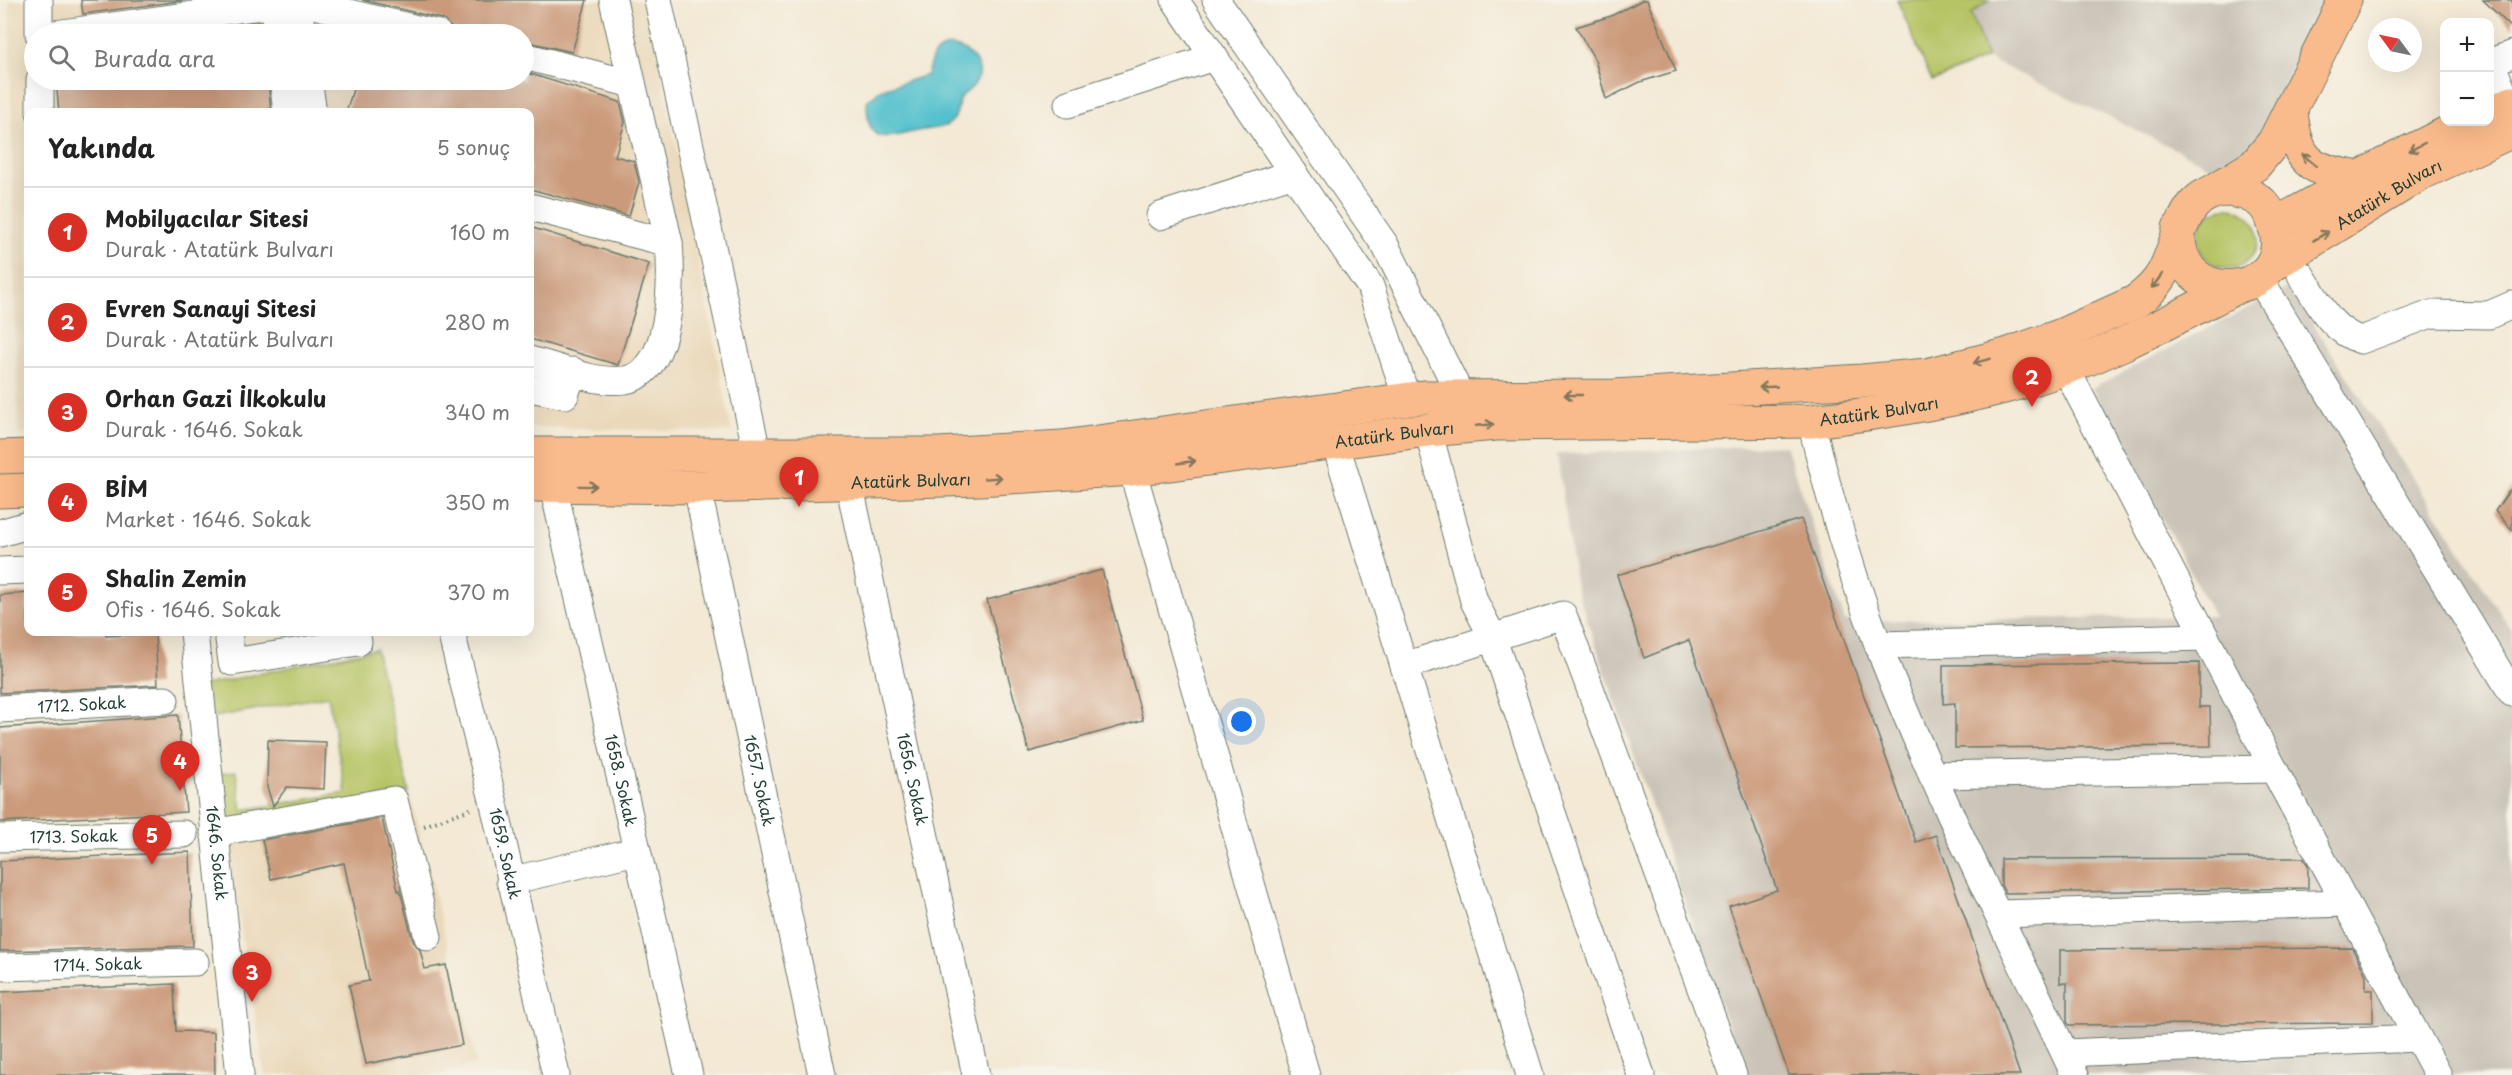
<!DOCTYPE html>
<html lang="tr">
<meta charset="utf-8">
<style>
body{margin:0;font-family:"Playpen Sans",sans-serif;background:#f6f6f6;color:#222}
.controls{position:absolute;right:18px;top:18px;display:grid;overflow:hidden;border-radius:12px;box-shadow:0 6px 24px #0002}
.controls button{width:54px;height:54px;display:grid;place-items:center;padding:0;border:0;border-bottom:2px solid #e0e0e0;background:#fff;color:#222;font:30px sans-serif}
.compass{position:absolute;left:2368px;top:18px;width:54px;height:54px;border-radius:50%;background:#fff;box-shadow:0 6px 24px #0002;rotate:303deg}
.you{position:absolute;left:1242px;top:722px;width:21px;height:21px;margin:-15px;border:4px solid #fff;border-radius:50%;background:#1a73e8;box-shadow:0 0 0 9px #1a73e833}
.badge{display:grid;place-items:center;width:39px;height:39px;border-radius:50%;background:#d93025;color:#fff;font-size:20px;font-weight:700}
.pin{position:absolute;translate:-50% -50px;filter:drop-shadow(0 2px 3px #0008)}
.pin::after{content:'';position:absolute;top:32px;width:21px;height:18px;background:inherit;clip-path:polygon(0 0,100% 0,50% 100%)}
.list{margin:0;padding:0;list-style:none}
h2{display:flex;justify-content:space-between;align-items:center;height:78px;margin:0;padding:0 24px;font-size:26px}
h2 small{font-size:20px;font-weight:400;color:#767676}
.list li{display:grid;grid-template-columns:39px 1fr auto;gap:18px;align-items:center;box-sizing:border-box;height:90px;padding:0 24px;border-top:2px solid #e0e0e0}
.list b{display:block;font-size:22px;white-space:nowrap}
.list p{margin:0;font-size:20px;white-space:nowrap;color:#767676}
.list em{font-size:20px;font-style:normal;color:#767676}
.icon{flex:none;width:33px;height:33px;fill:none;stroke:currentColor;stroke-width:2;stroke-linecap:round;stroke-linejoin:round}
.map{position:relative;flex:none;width:2512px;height:1075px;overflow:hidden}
.search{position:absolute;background:#fff;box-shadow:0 6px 24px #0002;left:24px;top:24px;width:510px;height:66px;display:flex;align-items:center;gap:15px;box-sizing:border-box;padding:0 21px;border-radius:33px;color:#767676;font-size:22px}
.panel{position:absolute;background:#fff;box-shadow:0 6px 24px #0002;left:24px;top:108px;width:510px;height:528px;border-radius:12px}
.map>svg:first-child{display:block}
</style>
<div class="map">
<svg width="2512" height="1075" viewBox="0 0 2512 1075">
<rect width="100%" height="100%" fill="#f7f3e8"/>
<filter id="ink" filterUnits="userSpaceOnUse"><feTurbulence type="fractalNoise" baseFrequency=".0167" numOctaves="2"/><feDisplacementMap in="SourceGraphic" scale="12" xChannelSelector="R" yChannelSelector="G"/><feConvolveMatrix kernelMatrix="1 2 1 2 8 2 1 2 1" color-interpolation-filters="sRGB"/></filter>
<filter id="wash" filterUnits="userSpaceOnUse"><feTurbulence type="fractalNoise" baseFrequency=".008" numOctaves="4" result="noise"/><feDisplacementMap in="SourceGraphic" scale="24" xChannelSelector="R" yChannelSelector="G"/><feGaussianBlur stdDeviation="1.35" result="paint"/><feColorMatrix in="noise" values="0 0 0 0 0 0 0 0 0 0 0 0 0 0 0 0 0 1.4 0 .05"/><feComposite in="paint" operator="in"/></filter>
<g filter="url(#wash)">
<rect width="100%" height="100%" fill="#f3e9d5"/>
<g fill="#ead8ba" fill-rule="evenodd">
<path d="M 9,0 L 647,0 L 732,432 L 530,427 L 530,112 L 28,112 L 28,435 L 18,435 ZM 34,34 L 524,34 L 524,80 L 34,80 Z"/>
<polygon points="409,792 477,1064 439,1075 265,1075 225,831"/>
</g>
<g fill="#cac3b8">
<polygon points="1990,0 2323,0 2255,148 2218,170 1987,58 1971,14"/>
<polygon points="2289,287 2512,631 2512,1075 1745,1075 1576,588 1557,454 1785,445 1845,621 2214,616 2092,388"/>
</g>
<g fill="#b7c466" stroke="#6b804d" stroke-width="1.5">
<polygon points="1897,0 1990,0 1971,14 1987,58 1932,81"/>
<circle cx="2228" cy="238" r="30"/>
<polygon points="376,649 409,792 214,833 209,775 236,771 242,810 346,793 328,696 203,719 200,686"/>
</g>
<path fill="#54c1cd" stroke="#3a7f80" stroke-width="1.5" d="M 951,46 C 967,49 985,62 976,82 C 973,89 964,92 960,99 C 956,108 959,117 949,124 C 942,129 926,129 917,131 C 882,139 867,145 867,101 L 880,90 L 927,75 C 931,59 933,49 951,46 Z"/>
<g id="blocks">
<g fill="#cb9a7a">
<polygon points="81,0 188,0 83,14"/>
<polygon points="362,0 587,0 572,52 524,41 524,34 473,34 453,29 442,19"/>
<polygon points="1642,0 1647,0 1676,71 1640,82 1606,99 1595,60 1576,27 1611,16"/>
<polygon points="2483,0 2512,0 2512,28"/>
<polygon points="260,22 262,34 168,34"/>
<polygon points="346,29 371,34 345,34"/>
<polygon points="524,72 620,102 625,122 615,156 634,161 639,182 629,216 530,189 530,112 346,112 356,80 524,80"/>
<polygon points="56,80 268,80 271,112 59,112"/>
<polygon points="530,227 649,264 618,365 530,339"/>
<polygon points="2512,487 2512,530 2495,511"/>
<polygon points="1801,519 1916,842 1936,835 2020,1075 1789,1075 1729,906 1777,890 1689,640 1644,658 1617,575"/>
<polygon points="1102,570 1143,720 1029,752 987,600"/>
<polygon points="28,593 28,632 106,632 106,636 155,634 158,685 0,693 0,595"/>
<polygon points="2199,663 2199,707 2210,707 2211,746 1955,748 1955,703 1943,704 1943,665"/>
<polygon points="178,715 186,812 0,822 0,728"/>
<polygon points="268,740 326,742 324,789 287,787 273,806 267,787"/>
<polygon points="382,818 398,891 400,890 413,941 420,950 425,969 446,965 462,1045 366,1064 349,985 369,981 344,863 271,879 262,840"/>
<polygon points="190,852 193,946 0,951 0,861"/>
<polygon points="2303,858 2308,865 2308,888 2005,893 2001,885 2001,859"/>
<polygon points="2352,948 2366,975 2366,990 2373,990 2373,1023 2069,1025 2067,1022 2067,983 2060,983 2060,950"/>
<polygon points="174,984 176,1031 214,1032 215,1075 0,1075 0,992"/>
</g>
</g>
</g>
<g filter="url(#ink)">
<use href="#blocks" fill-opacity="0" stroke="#69796c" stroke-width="1.5"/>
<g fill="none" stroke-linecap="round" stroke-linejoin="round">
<g stroke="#69796c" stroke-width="29">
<g id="minor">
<polyline points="39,0 39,34"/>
<polyline points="273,0 278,34"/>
<polyline points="297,0 302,34"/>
<polyline points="658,0 757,452"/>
<polyline points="1175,0 1370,286 1407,399"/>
<polyline points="1216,0 1385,245 1460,394"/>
<polyline points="55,34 297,1 438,34"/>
<polyline points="524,56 632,84"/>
<polyline points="40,80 40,112"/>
<polyline points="283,80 287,112"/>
<polyline points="308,80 313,112"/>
<polyline points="1068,104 1214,57"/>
<polyline points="2508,105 2491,62 2512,54"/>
<polyline points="530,207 669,243"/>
<polyline points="1160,216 1294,173"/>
<path d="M 2301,275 C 2318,301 2330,331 2361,340 L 2431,314 L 2489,315 L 2512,305"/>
<polyline points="2259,278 2512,693"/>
<path d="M 530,360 C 558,367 595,384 625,380 C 673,372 672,278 669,243 L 613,0"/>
<polyline points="2065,367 2279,779 2438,1075"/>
<polyline points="530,388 565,395 573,371"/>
<path d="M 1811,421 C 1829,497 1851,574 1879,647 C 1935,793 2008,933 2075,1075"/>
<polyline points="1428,430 1474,601 1492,636 1641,1075"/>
<polyline points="1335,442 1530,1075"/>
<polyline points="1132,469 1306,1075"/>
<path id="s1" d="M 849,483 L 976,1075"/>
<path id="s2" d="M 553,486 L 689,1075"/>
<path id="s3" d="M 697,487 L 822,1075"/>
<polyline points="0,533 28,525"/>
<polyline points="0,571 28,570"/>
<path id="s4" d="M 194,632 L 240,1075"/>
<polyline points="228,632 232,662 358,642 356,632"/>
<path id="s5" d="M 451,632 L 493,800 L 556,1075"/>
<polyline points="1878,645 2205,637"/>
<polyline points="1404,666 1563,615 1733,1075"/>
<path id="s6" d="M 0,709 L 165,700"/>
<polyline points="1932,775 2274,769"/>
<polyline points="214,833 394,800 428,937"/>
<path id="s7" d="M 0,838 L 184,834"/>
<polyline points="510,881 636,851"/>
<polyline points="1998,914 2346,903"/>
<path id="s8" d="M 0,967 L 195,962"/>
<polyline points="2065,1053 2418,1038"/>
</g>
</g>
<g stroke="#69796c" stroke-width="35">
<g id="major">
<path d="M 2291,111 C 2296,162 2309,170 2359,178"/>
<polyline points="2490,113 2512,103"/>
<polyline points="2210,193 2255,165 2274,142 2345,0"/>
<polyline points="2274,225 2383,165 2469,122"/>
<path id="s9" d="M 2271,266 L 2422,173 L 2512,131"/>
<path d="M 530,454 L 938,454 L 1062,447 L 1424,397 L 1615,396 L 1862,381 L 1927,375 L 2006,355 L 2062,335 L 2135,302 C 2146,294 2156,286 2163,273 C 2181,242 2180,190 2228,190 C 2240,191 2253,195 2262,203 C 2269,210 2274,221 2276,231 C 2292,298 2173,313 2179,228"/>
<polyline points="0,457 28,456"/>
<path id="s10" d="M 530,485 L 697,487 L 980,479 L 1132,469 L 1428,430 L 1496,424 L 1811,421 C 1884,413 1958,401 2030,380 C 2102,358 2170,321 2237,287"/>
<polyline points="0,491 28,490"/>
</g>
</g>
<polyline stroke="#69796c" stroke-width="4" stroke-dasharray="1.5 4.5" stroke-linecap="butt" points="424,826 473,808"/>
<use href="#minor" stroke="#fff" stroke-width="27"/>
<use href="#major" stroke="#fabb8c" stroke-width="33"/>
</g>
<defs><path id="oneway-shaft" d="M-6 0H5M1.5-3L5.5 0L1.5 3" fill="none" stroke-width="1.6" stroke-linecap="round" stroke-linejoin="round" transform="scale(1.5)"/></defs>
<g stroke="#82765c">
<use href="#oneway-shaft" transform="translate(2417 147) rotate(152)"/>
<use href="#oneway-shaft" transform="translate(2309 160) rotate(-140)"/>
<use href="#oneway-shaft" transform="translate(2321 236) rotate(-31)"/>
<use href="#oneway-shaft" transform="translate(2157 281) rotate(127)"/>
<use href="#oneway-shaft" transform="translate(1982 361) rotate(165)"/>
<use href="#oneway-shaft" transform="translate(1768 387) rotate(177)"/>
<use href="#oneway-shaft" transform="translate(1573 395) rotate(-180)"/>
<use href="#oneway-shaft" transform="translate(1485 425) rotate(-5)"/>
<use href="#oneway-shaft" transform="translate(1187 462) rotate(-8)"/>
<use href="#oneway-shaft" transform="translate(993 478) rotate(-4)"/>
<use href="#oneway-shaft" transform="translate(588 486) rotate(1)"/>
</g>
</g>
<g text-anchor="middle" stroke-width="6" stroke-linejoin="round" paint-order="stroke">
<g font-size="16" fill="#1f3d34" stroke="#f7f3e8">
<text dy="6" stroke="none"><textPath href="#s9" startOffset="138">Atatürk Bulvarı</textPath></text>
<text dy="6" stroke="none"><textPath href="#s10" startOffset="1353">Atatürk Bulvarı</textPath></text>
<text dy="6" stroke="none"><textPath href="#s10" startOffset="867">Atatürk Bulvarı</textPath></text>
<text dy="6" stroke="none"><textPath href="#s10" startOffset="381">Atatürk Bulvarı</textPath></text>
<text dy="6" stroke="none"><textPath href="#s6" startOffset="82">1712. Sokak</textPath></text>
<text dy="6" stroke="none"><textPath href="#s1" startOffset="303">1656. Sokak</textPath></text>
<text dy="6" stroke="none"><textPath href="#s2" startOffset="302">1658. Sokak</textPath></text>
<text dy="6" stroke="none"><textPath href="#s3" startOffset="300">1657. Sokak</textPath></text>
<text dy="6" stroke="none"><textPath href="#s7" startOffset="74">1713. Sokak</textPath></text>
<text dy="6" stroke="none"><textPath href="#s4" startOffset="222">1646. Sokak</textPath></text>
<text dy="6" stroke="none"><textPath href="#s5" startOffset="228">1659. Sokak</textPath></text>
<text dy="6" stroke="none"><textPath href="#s8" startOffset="98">1714. Sokak</textPath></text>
</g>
</g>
</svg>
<div class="controls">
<button>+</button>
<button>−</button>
</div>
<svg class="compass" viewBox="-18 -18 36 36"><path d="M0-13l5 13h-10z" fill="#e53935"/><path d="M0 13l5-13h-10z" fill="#767676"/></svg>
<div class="you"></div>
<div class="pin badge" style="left:799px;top:507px">1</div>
<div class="pin badge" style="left:2032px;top:407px">2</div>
<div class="pin badge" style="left:252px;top:1002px">3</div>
<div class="pin badge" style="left:180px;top:791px">4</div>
<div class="pin badge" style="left:152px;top:865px">5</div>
<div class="search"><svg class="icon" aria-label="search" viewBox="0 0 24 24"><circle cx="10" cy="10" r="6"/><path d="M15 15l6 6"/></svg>Burada ara</div>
<section class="panel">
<h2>Yakında<small>5 sonuç</small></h2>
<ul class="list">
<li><span class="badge">1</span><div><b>Mobilyacılar Sitesi</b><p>Durak · Atatürk Bulvarı</p></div><em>160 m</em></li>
<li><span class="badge">2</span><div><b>Evren Sanayi Sitesi</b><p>Durak · Atatürk Bulvarı</p></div><em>280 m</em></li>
<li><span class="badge">3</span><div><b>Orhan Gazi İlkokulu</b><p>Durak · 1646. Sokak</p></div><em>340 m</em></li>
<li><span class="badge">4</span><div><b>BİM</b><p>Market · 1646. Sokak</p></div><em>350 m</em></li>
<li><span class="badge">5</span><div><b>Shalin Zemin</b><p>Ofis · 1646. Sokak</p></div><em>370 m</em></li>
</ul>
</section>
</div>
